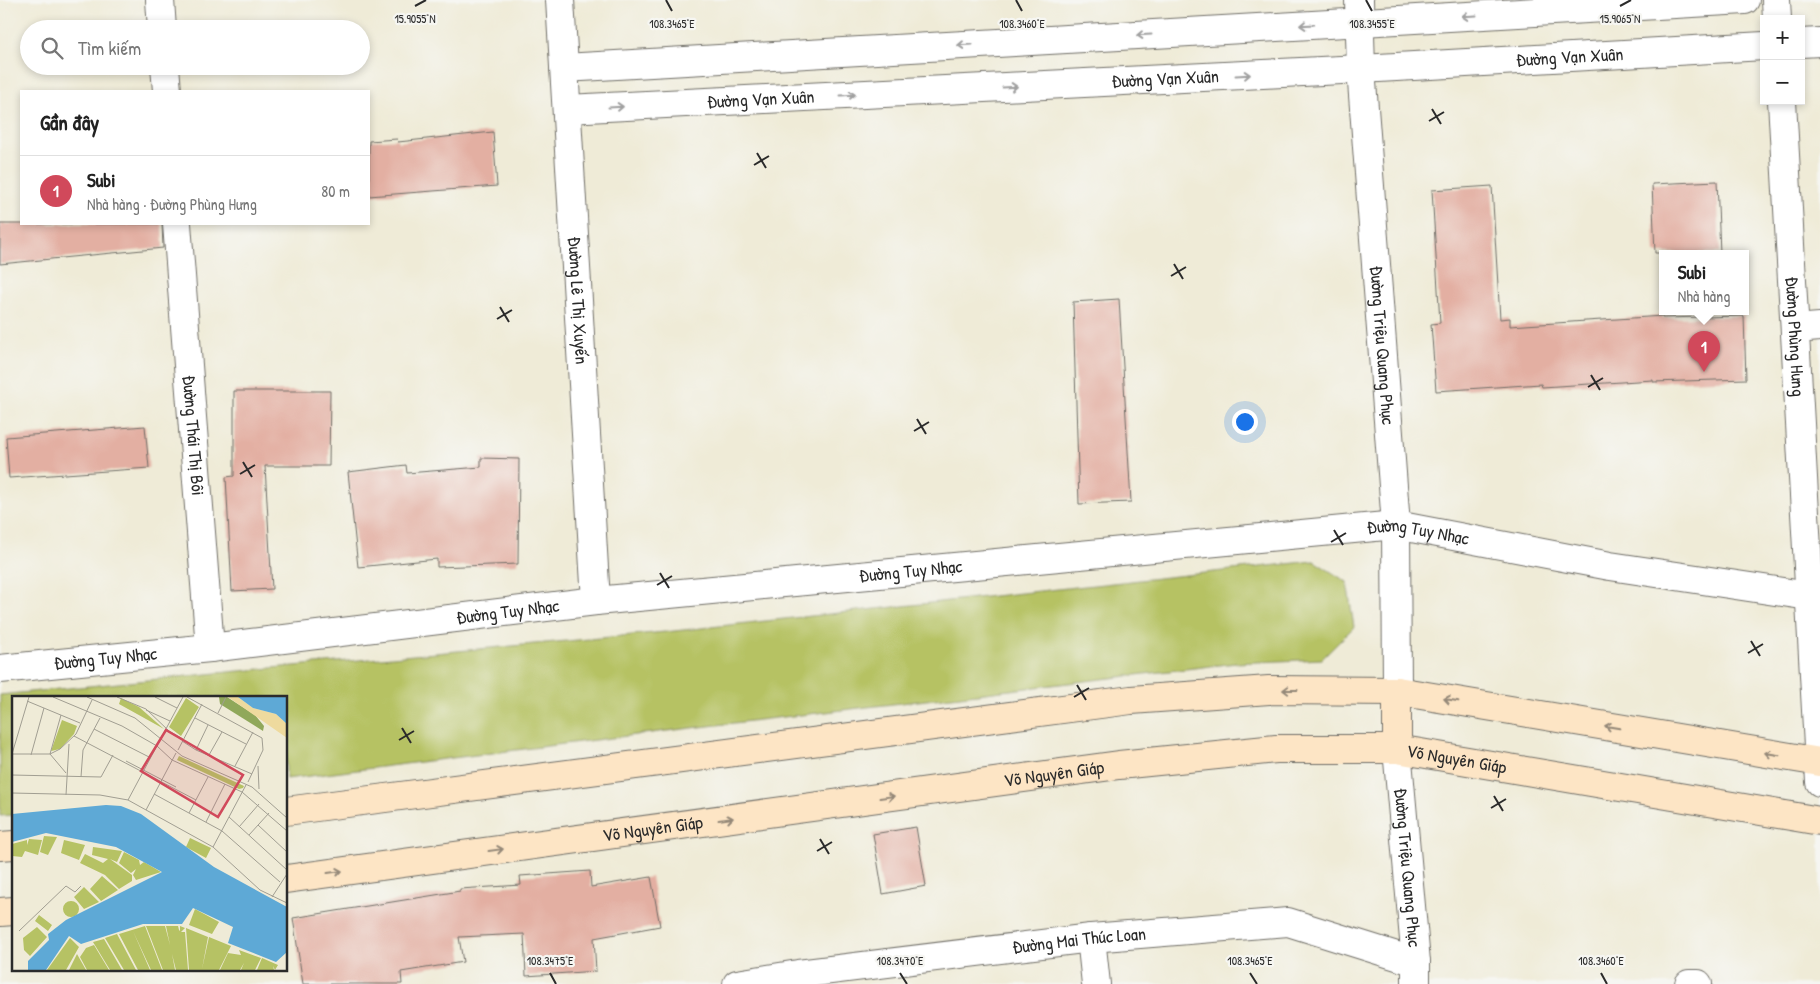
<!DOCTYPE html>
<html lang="vi">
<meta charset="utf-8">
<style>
body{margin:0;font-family:"Patrick Hand",sans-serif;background:#f2f2f2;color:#222}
.controls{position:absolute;right:15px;top:15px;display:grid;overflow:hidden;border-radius:0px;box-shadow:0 2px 8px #0003}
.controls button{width:45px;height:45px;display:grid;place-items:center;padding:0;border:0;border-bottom:1px solid #e0e0e0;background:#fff;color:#222;font:25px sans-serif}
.you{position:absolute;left:1244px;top:421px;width:18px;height:18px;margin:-12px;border:4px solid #fff;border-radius:50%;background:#1a73e8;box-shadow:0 0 0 8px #1a73e833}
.badge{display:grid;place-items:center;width:32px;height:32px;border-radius:50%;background:#d1495b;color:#fff;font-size:16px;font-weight:700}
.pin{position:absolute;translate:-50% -41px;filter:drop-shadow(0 1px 2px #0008)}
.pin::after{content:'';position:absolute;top:26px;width:18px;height:15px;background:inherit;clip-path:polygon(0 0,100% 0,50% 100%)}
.popup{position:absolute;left:1659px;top:250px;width:90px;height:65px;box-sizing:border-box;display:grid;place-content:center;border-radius:0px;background:#fff;filter:drop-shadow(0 1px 4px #0005);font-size:16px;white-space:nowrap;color:#767676}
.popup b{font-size:19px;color:#222}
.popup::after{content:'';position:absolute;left:50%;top:100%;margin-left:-10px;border:10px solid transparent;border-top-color:#fff}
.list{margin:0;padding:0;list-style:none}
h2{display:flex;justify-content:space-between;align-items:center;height:65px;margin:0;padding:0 20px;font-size:21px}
h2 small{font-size:16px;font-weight:400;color:#767676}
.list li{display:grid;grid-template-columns:32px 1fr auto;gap:15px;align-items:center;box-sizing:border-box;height:70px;padding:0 20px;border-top:1px solid #e0e0e0}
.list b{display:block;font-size:19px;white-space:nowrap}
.list p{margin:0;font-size:16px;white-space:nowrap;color:#767676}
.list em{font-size:16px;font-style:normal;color:#767676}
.icon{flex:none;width:28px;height:28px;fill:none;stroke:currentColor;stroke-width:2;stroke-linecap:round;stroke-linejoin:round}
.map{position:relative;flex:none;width:1820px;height:984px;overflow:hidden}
.search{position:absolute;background:#fff;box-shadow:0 2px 8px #0003;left:20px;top:20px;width:350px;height:55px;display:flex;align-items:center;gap:12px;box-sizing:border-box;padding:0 18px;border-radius:28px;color:#767676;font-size:19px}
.panel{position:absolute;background:#fff;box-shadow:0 2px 8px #0003;left:20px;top:90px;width:350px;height:135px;border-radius:0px}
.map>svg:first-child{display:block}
</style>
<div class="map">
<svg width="1820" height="984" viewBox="0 0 1820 984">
<rect width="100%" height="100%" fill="#f6f6f2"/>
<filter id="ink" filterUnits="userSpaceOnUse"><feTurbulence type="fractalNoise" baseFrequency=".02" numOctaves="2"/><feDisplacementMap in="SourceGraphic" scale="10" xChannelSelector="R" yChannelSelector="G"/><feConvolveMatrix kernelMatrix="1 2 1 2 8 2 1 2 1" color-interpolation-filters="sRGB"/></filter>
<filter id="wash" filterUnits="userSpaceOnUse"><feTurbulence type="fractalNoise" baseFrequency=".0096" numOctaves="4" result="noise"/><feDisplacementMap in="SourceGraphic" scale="20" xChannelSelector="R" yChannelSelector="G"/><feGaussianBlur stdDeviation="1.12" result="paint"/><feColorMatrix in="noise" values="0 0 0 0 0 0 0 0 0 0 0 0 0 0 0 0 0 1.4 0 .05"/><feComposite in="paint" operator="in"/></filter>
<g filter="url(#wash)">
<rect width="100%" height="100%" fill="#efebd7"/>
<polygon fill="#b6c264" stroke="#707648" points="1314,561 1347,582 1354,627 1322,659 1236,663 667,731 286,779 286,698 14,698 14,815 0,816 0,695 217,673 665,632"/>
<g id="blocks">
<g fill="#e3afa2">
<polygon points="493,132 497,186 369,196 369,141 397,139 398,142"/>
<polygon points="1717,181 1720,253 1655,253 1652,184"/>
<polygon points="1492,186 1500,319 1510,318 1510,326 1663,316 1663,318 1744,316 1746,379 1653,382 1653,380 1542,387 1541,384 1436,391 1431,324 1440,323 1432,190"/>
<polygon points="0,224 162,224 163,248 0,264"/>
<polygon points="1119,299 1131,502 1079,504 1073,302"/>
<polygon points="234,391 330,391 329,466 265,466 272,589 232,591 226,477 234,476"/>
<polygon points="145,426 149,468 9,478 6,437"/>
<polygon points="481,458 519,459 518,564 437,567 437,559 358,567 348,472 406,465 407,473 481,467"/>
<polygon points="916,827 926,886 883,894 873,834"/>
<polygon points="590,871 591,887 651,877 660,926 594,938 596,971 526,976 524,934 459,937 463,962 401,972 402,984 303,984 293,918 460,891 460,889 521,885 520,876"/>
</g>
</g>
</g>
<g filter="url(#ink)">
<use href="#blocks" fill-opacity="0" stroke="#706e67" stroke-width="1"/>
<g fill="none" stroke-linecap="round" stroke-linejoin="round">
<g stroke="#706e67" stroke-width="30">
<g id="street">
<polyline points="160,0 162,29"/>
<path id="s1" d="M 560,0 L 596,601"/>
<path id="s2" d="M 1359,0 L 1361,69 L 1396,525 L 1397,691"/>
<polyline points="1776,0 1777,19"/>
<polyline points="1801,43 1820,42"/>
<polyline points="165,66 167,91"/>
<polyline points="564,68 1745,0"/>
<path id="s3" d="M 1782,101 L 1820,782"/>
<path id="s4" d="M 567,109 L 1361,69 L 1764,46"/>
<path id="s5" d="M 177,224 L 210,648"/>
<polyline points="1795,329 1820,327"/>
<path id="s6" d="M 0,669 L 210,648 L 596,601 L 1396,525 L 1610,566 L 1809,596 L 1820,595"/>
<path id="s7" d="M 1397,749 L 1416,962 L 1416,984"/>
<polyline points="1091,938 1096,984"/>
<path id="s8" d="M 737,984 L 798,974 L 1091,938 L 1288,922 L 1416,962"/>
<polyline points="1689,984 1698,984"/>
</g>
</g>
<g stroke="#706e67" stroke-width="30">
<g id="secondary">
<polyline points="1397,691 1397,749"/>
<polyline points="286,811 1131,700 1269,690 1397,691 1820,762"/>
<polyline points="0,846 14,845"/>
<path id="s9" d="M 286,879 L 1119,765 L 1276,749 L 1397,749 L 1820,821"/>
<polyline points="0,912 14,911"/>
</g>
</g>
<use href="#street" stroke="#fff" stroke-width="28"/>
<use href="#secondary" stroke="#fde5c5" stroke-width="28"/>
</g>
<defs><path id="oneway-shaft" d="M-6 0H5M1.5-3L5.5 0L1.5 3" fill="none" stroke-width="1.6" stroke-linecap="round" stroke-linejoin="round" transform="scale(1.25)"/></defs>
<g stroke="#a0a0a0">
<use href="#oneway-shaft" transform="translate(1469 16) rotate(177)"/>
<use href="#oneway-shaft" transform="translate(1307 25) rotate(177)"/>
<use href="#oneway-shaft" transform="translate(1144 35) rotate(177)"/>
<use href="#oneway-shaft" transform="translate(965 45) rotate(177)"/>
<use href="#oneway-shaft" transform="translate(1243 75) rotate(-3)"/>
<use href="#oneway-shaft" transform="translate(1010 87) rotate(-3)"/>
<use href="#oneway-shaft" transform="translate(848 95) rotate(-3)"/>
<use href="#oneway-shaft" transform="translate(616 107) rotate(-3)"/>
</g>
<g stroke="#948878">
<use href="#oneway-shaft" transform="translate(1290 690) rotate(-180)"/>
<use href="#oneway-shaft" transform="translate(1451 700) rotate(-170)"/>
<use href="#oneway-shaft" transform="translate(1612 727) rotate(-170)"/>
<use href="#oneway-shaft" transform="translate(1772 754) rotate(-170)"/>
<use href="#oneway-shaft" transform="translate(887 797) rotate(-8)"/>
<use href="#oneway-shaft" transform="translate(726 819) rotate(-8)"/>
<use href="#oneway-shaft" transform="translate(496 850) rotate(-8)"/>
<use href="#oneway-shaft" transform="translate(335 872) rotate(-8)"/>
</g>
</g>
<path fill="none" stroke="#2b2b2b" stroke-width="2" d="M 666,0 L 672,11M 1016,0 L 1022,11M 1366,0 L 1372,11M 415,6 L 426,0M 1620,6 L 1631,0M 1432,109 L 1441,124M 1429,121 L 1444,112M 757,153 L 766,168M 754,165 L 769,156M 1174,264 L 1183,279M 1171,276 L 1186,267M 500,307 L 509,322M 497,319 L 512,310M 1591,375 L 1600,390M 1588,387 L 1603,378M 917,419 L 926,434M 914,431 L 929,422M 243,462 L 252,477M 240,474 L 255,465M 1334,530 L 1343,545M 1331,542 L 1346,533M 660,573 L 669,588M 657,585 L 672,576M 1751,641 L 1760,656M 1748,653 L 1763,644M 1077,685 L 1086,700M 1074,697 L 1089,688M 402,728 L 411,743M 399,740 L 414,731M 1494,796 L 1503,811M 1491,808 L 1506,799M 820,839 L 829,854M 817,851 L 832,842M 550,973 L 556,984M 900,973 L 907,984M 1250,973 L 1257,984M 1601,973 L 1607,984"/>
<g text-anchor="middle" stroke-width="4.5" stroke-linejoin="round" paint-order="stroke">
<g font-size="18" fill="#2b2b2b" stroke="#f6f6f2">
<text dy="6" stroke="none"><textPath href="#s4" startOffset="1004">Đường Vạn Xuân</textPath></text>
<text dy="6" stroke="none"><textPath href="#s4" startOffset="599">Đường Vạn Xuân</textPath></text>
<text dy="6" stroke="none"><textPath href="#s4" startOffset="194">Đường Vạn Xuân</textPath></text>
<text dy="6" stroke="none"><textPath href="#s1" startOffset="301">Đường Lê Thị Xuyến</textPath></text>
<text dy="6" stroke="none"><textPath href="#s3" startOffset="236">Đường Phùng Hưng</textPath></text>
<text dy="6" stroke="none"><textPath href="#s2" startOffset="346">Đường Triệu Quang Phục</textPath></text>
<text dy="6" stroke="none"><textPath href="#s5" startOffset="212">Đường Thái Thị Bôi</textPath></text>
<text dy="6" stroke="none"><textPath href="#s6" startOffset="1426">Đường Tuy Nhạc</textPath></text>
<text dy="6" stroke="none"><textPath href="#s6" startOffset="916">Đường Tuy Nhạc</textPath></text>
<text dy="6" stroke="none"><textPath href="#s6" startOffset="511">Đường Tuy Nhạc</textPath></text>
<text dy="6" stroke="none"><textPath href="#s6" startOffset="106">Đường Tuy Nhạc</textPath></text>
<text dy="6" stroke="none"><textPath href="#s9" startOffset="1180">Võ Nguyên Giáp</textPath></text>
<text dy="6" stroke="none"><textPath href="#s9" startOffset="775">Võ Nguyên Giáp</textPath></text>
<text dy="6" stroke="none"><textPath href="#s9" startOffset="370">Võ Nguyên Giáp</textPath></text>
<text dy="6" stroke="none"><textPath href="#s7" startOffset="119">Đường Triệu Quang Phục</textPath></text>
<text dy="6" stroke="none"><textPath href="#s8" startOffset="345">Đường Mai Thúc Loan</textPath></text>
</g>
</g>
<g transform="translate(12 696)">
<rect width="275" height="275" fill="#efebd7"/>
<path d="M 109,2 L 127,11 L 152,33 L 107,8 ZM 174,2 L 187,11 L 169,40 L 157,31 ZM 50,24 L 65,30 L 62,38 L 48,53 L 39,55 ZM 167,60 L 232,90 L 231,92 L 227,93 L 165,64 ZM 32,140 L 45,141 L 36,159 L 28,156 ZM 178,142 L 199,152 L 194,162 L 174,151 ZM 17,143 L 30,144 L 26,159 L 13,155 L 10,161 L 0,160 L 0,148 L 15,144 L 15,149 ZM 52,144 L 73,149 L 67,164 L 49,157 ZM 81,151 L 110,155 L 105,166 L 98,163 L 120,179 L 120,185 L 107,193 L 93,179 L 68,167 L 73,158 L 91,167 L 96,163 L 80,159 ZM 112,156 L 127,164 L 128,169 L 132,166 L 149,176 L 124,184 L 121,179 L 124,173 L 119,177 L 107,167 ZM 90,180 L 106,194 L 89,205 L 78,193 ZM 72,191 L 87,206 L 72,213 L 62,201 ZM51 213a8 8 0 1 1 16 0a8 8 0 1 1-16 0ZM 183,213 L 207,226 L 200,238 L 177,229 ZM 27,219 L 40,229 L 36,235 L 23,225 ZM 133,230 L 150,274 L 139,274 L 121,235 L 138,274 L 126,274 L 107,238 ZM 134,230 L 153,230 L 158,249 L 154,230 L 166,230 L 167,234 L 168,235 L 168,230 L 173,232 L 169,236 L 173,236 L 176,274 L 164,274 L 160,258 L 163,274 L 151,274 ZM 25,231 L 35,241 L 18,260 L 12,254 L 11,242 ZM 174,232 L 196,241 L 190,273 L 197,241 L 219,250 L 207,274 L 177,274 ZM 105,238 L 124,274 L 112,274 L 93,242 ZM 58,242 L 67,251 L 54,274 L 35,274 ZM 92,243 L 110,274 L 98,274 L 81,246 ZM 82,249 L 97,274 L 75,274 L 68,261 L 74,252 ZM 227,254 L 249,262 L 243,274 L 229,274 L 232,267 L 228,274 L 208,274 L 216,257 L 229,259 ZM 65,258 L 74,274 L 57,274 ZM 250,262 L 266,269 L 263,274 L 261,270 L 262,274 L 245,274 Z" fill="#b6c264"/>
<path d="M 207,1 L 215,1 L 243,19 L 252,30 L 251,35 L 208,8 Z" fill="#90a85a"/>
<path d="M 216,1 L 226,1 L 241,12 L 264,18 L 275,28 L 275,42 Z" fill="#eeda9e"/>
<path d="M 226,1 L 275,1 L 275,28 L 264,18 L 241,12 ZM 94,109 L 109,110 L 129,118 L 202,171 L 275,211 L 275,256 L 264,266 L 216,247 L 221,231 L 181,212 L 170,228 L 131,228 L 69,248 L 57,240 L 34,274 L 16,274 L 16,265 L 37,244 L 36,238 L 54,224 L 150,176 L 104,151 L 34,137 L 0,146 L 0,118 Z" fill="#5ea9d6"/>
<path fill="none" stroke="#a19e92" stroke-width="1" d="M 41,1 L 110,30 L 145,50 L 160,64 L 230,96 L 275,135M 75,1 L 123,22 L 170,60 L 240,91 L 275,122M 105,1 L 134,13 L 157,35 L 171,43M 143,1 L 165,12M 175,1 L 250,42 L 251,54 L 236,86M 15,5 L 68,27M 134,14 L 158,25M 206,17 L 214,1M 49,19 L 38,58 L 54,77M 183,22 L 234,48M 82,33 L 139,62M 62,40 L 184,104M 170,45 L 184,54 L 240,78M 166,54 L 190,8M 184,54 L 196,29M 0,58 L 38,58 L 48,53 L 64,38 L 80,4M 0,58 L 17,1M 19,59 L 32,12M 197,59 L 210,36M 114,65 L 164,91M 223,70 L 241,36M 246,70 L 247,93M 0,79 L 89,81 L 101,59M 69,81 L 71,54 L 88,22M 0,97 L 88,99 L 116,104 L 201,151 L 248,194 L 275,207M 142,98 L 210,135 L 268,186M 54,99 L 57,48M 116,104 L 171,1M 134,114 L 164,57M 177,117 L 196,81M 217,121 L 275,174M 194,126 L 213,88M 246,129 L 275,156M 227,131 L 247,108M 237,139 L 257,117M 201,151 L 234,89M 260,201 L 275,178M 7,235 L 54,190 L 63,196 L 69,190"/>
<path fill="#d1495b" fill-opacity="0.15" stroke="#d1495b" stroke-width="2.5" d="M 154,34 L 231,79 L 206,121 L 129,75 Z"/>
<rect width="275" height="275" fill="none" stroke="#2b2b2b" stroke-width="2.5"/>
</g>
<g font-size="12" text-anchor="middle" fill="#2b2b2b" stroke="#f6f6f2" stroke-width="4.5" stroke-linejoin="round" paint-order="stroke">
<text x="1620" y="23">15.9065°N</text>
<text x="415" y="23">15.9055°N</text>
<text x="672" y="28">108.3465°E</text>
<text x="1022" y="28">108.3460°E</text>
<text x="1372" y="28">108.3455°E</text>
<text x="550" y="965">108.3475°E</text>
<text x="900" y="965">108.3470°E</text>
<text x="1250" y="965">108.3465°E</text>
<text x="1601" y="965">108.3460°E</text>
</g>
</svg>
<div class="controls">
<button>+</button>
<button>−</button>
</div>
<div class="you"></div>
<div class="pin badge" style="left:1704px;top:372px">1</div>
<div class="popup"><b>Subi</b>Nhà hàng</div>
<div class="search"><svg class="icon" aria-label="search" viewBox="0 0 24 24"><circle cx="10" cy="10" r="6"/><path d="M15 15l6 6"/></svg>Tìm kiếm</div>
<section class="panel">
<h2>Gần đây<small></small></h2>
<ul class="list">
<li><span class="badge">1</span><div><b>Subi</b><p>Nhà hàng · Đường Phùng Hưng</p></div><em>80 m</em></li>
</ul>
</section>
</div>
